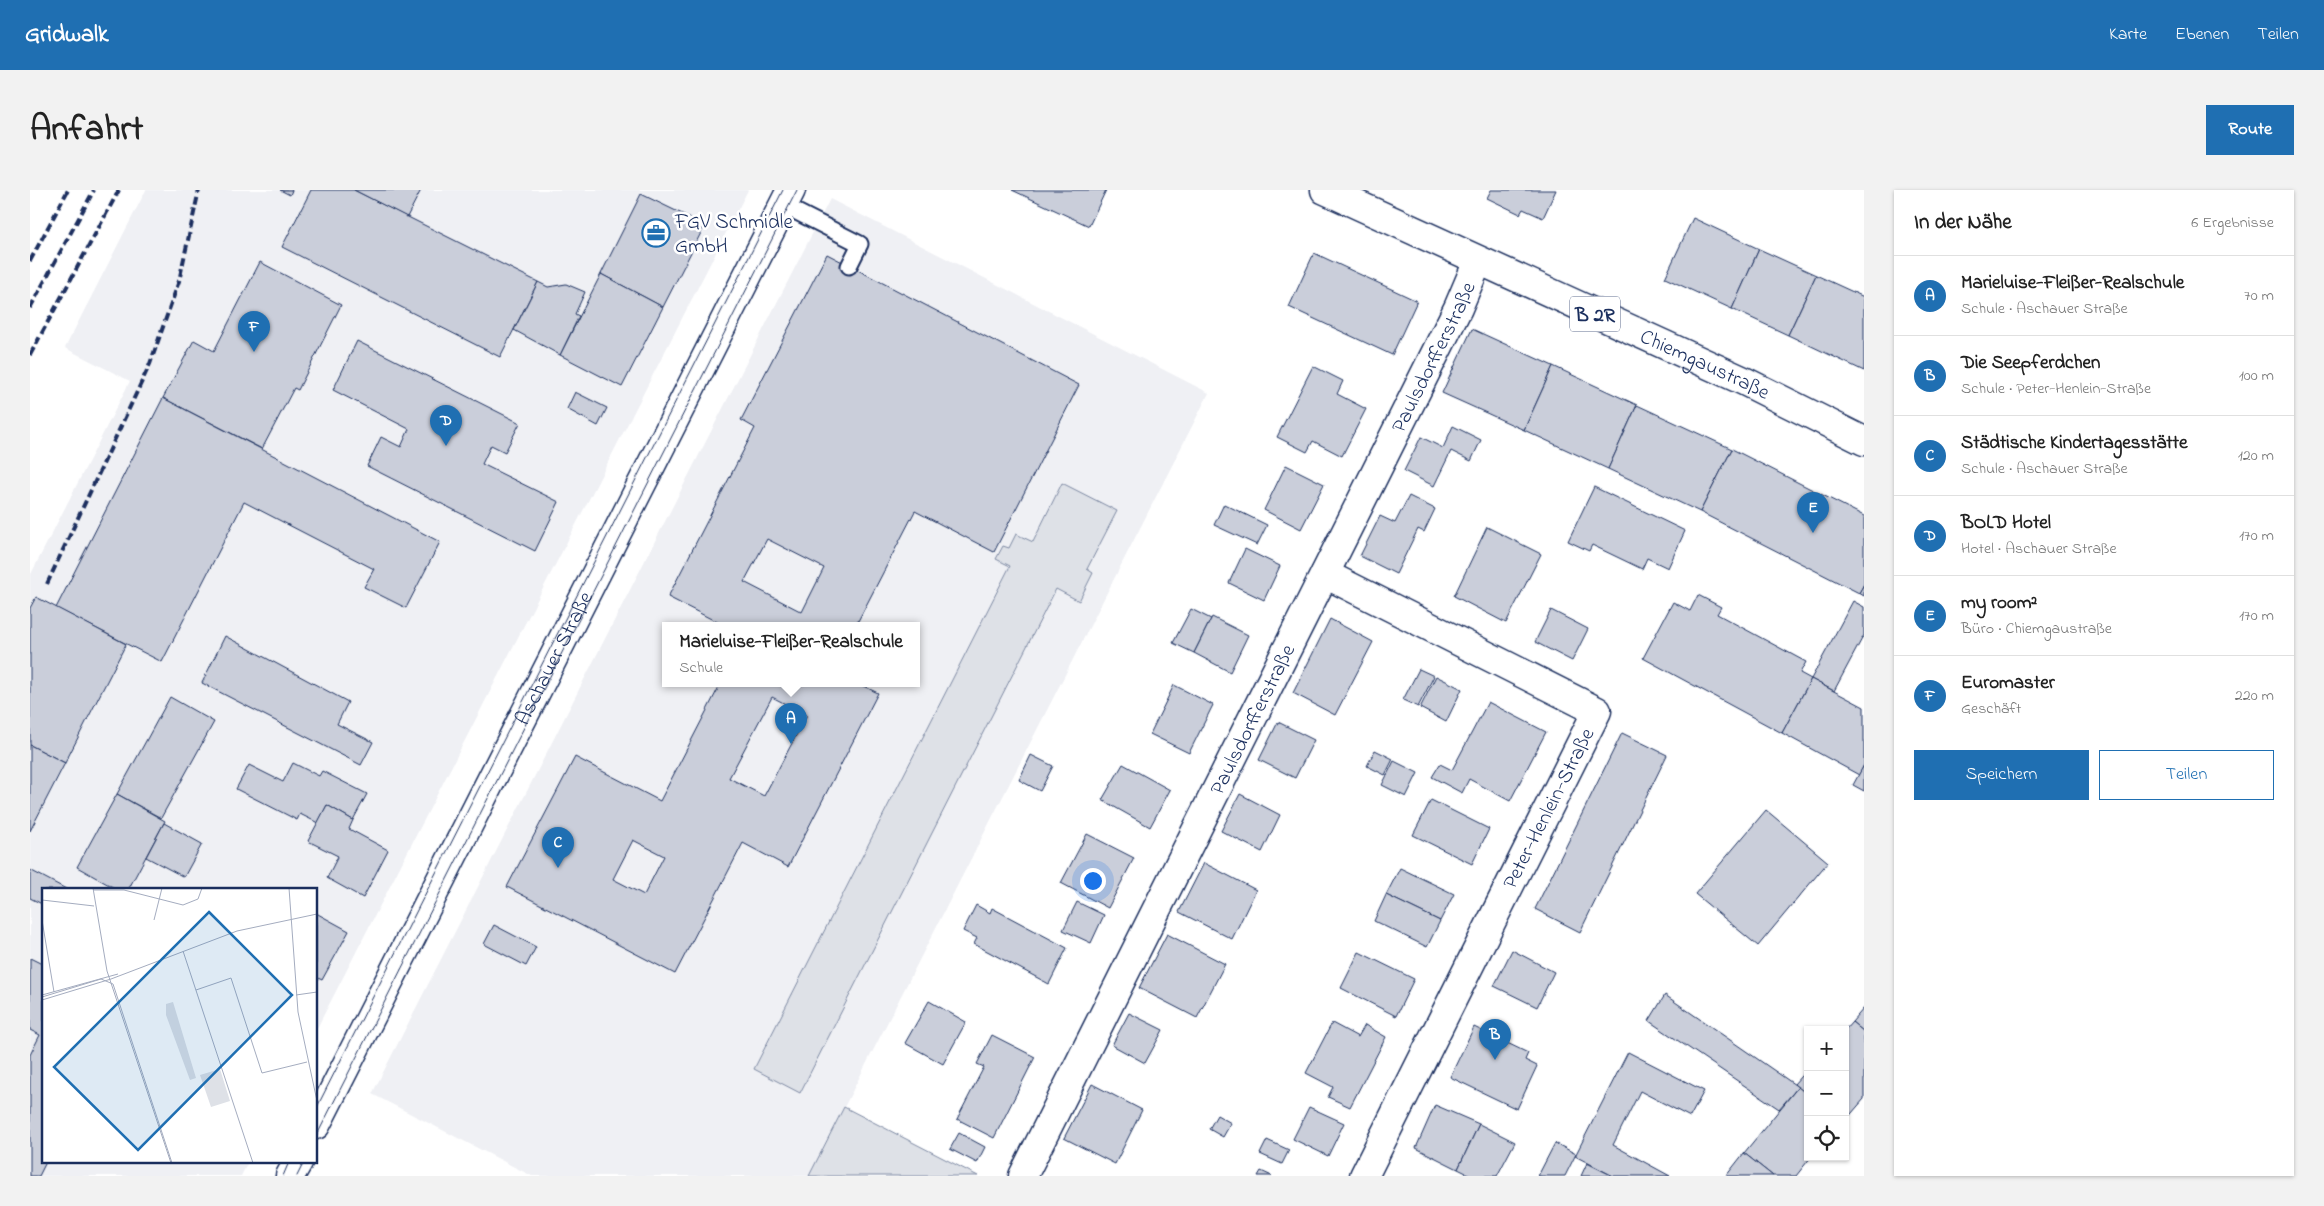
<!DOCTYPE html>
<html lang="de">
<meta charset="utf-8">
<style>
body{margin:0;font-family:"Indie Flower",sans-serif;background:#f2f2f2;color:#222}
.controls{position:absolute;right:15px;bottom:15px;display:grid;overflow:hidden;border-radius:0px;box-shadow:0 1px 4px #0004}
.controls button{width:45px;height:45px;display:grid;place-items:center;padding:0;border:0;border-bottom:1px solid #e0e0e0;background:#fff;color:#222;font:25px sans-serif}
.you{position:absolute;left:1062px;top:690px;width:18px;height:18px;margin:-12px;border:4px solid #fff;border-radius:50%;background:#1a73e8;box-shadow:0 0 0 8px #1a73e833}
.badge{display:grid;place-items:center;width:32px;height:32px;border-radius:50%;background:#1f6fb2;color:#fff;font-size:16px;font-weight:700}
.pin{position:absolute;translate:-50% -41px;filter:drop-shadow(0 1px 2px #0008)}
.pin::after{content:'';position:absolute;top:26px;width:18px;height:15px;background:inherit;clip-path:polygon(0 0,100% 0,50% 100%)}
.popup{position:absolute;left:632px;top:432px;width:258px;height:65px;box-sizing:border-box;display:grid;place-content:center;border-radius:0px;background:#fff;filter:drop-shadow(0 1px 4px #0005);font-size:16px;white-space:nowrap;color:#767676}
.popup b{font-size:19px;color:#222}
.popup::after{content:'';position:absolute;left:50%;top:100%;margin-left:-10px;border:10px solid transparent;border-top-color:#fff}
.list{margin:0;padding:0;list-style:none}
h2{display:flex;justify-content:space-between;align-items:center;height:65px;margin:0;padding:0 20px;font-size:21px}
h2 small{font-size:16px;font-weight:400;color:#767676}
.list li{display:grid;grid-template-columns:32px 1fr auto;gap:15px;align-items:center;box-sizing:border-box;height:80px;padding:0 20px;border-top:1px solid #e0e0e0}
.list b{display:block;font-size:19px;white-space:nowrap}
.list p{margin:0;font-size:16px;white-space:nowrap;color:#767676}
.list em{font-size:16px;font-style:normal;color:#767676}
.actions{display:flex;gap:10px;padding:15px 20px}
.actions a{flex:1;padding:11px 0;border:1px solid #1f6fb2;border-radius:0px;text-align:center;font-size:18px;color:#1f6fb2}
.actions .main{background:#1f6fb2;color:#fff}
.icon{flex:none;width:28px;height:28px;fill:none;stroke:currentColor;stroke-width:2;stroke-linecap:round;stroke-linejoin:round}
.map{position:relative;flex:none;width:1834px;height:986px;overflow:hidden;border-radius:0px}
header{display:flex;align-items:center;gap:30px;box-sizing:border-box;height:70px;padding:0 25px;background:#1f6fb2;color:#fff}
header strong{font-size:24px}
nav{display:flex;gap:28px;margin-inline-start:auto;font-size:18px}
.intro{display:flex;align-items:center;justify-content:space-between;box-sizing:border-box;height:120px;padding:0 30px}
h1{margin:0;font-size:35px}
.button{padding:12px 22px;border-radius:0px;background:#1f6fb2;color:#fff;font-size:18px;font-weight:700}
main{display:flex;gap:30px;padding:0 30px}
aside{flex:1;background:#fff;border-radius:0px;box-shadow:0 1px 4px #0004}
.map>svg:first-child{display:block}
</style>
<header>
<strong>Gridwalk</strong>
<nav><a>Karte</a><a>Ebenen</a><a>Teilen</a></nav>
</header>
<div class="intro"><h1>Anfahrt</h1><a class="button">Route</a></div>
<main>
<div class="map">
<svg width="1834" height="986" viewBox="0 0 1834 986">
<rect width="100%" height="100%" fill="#fff"/>
<filter id="ink" filterUnits="userSpaceOnUse"><feTurbulence type="fractalNoise" baseFrequency=".02" numOctaves="2"/><feDisplacementMap in="SourceGraphic" scale="10" xChannelSelector="R" yChannelSelector="G"/><feConvolveMatrix kernelMatrix="1 2 1 2 8 2 1 2 1" color-interpolation-filters="sRGB"/></filter>
<g filter="url(#ink)">
<g fill="#eff0f4" fill-rule="evenodd">
<polygon points="116,0 718,0 286,840 286,700 14,700 14,972 218,972 211,986 0,986 0,386 100,191 35,158"/>
<path d="M 800,9 L 1179,203 L 779,986 L 502,986 L 342,904 ZM 636,435 L 886,435 L 886,493 L 636,493 Z"/>
</g>
<g fill="#dee1e7" stroke="#7c88a2">
<polygon points="1032,293 1087,321 1057,379 1063,383 1049,411 1026,399 770,903 724,879 980,376 966,369 973,356 979,358 986,344 1003,352"/>
<polygon points="814,917 948,986 779,986"/>
</g>
<g fill="#caceda" stroke="#1b2f5e" fill-rule="evenodd">
<polygon points="250,0 262,0 260,5"/>
<polygon points="281,0 324,0 508,92 470,167 252,57"/>
<polygon points="324,0 391,0 377,27"/>
<polygon points="982,0 1076,0 1059,36"/>
<polygon points="1461,0 1526,0 1513,28 1493,19 1490,24 1457,8"/>
<polygon points="611,4 675,35 633,117 571,84"/>
<polygon points="1663,28 1729,59 1702,119 1635,88"/>
<polygon points="1729,59 1786,85 1758,145 1702,119"/>
<polygon points="1284,63 1387,111 1362,165 1259,117"/>
<path d="M 797,64 L 1049,195 L 964,362 L 885,321 L 826,435 L 693,435 L 638,407 L 725,238 L 711,230 ZM 737,349 L 794,378 L 772,422 L 714,392 Z"/>
<polygon points="230,72 311,115 268,200 264,198 232,259 133,208 164,150 184,161"/>
<polygon points="571,84 633,117 592,197 530,165"/>
<polygon points="1786,85 1834,107 1834,181 1758,145"/>
<polygon points="508,92 518,97 536,94 555,102 545,124 549,126 530,165 484,140"/>
<polygon points="1442,139 1523,176 1494,240 1412,203"/>
<polygon points="327,151 490,233 475,262 461,255 452,274 529,312 505,361 337,276 351,247 371,257 379,239 303,200"/>
<polygon points="1283,176 1313,191 1307,204 1336,219 1312,266 1283,251 1277,262 1247,247"/>
<polygon points="1523,176 1607,215 1578,279 1494,240"/>
<polygon points="545,202 577,218 568,236 537,219"/>
<polygon points="133,208 410,352 376,418 334,397 344,379 214,312 132,472 26,418"/>
<polygon points="1607,215 1702,259 1670,322 1578,279"/>
<polygon points="1423,236 1451,250 1441,271 1421,261 1404,296 1374,281 1391,247 1413,258"/>
<polygon points="1702,259 1834,326 1834,394 1829,403 1670,322"/>
<polygon points="1256,275 1294,294 1271,339 1234,320"/>
<polygon points="1564,297 1655,341 1638,378 1617,368 1612,379 1562,355 1559,361 1538,351"/>
<polygon points="1379,306 1405,319 1394,342 1388,339 1366,384 1330,366 1350,326 1365,333"/>
<polygon points="1194,314 1237,335 1227,355 1184,335"/>
<polygon points="1457,337 1511,364 1476,433 1424,406"/>
<polygon points="1215,359 1250,376 1234,410 1199,393"/>
<polygon points="1834,394 1834,406 1829,403"/>
<polygon points="1668,405 1691,417 1687,424 1776,472 1770,483 1781,489 1752,543 1613,468 1643,412 1660,421"/>
<polygon points="6,407 96,454 35,573 0,555 0,418"/>
<polygon points="1823,411 1834,417 1834,445 1804,501 1781,489"/>
<polygon points="1161,419 1181,429 1164,463 1143,453"/>
<polygon points="1521,420 1558,439 1542,471 1505,452"/>
<polygon points="1182,427 1218,445 1200,482 1164,463"/>
<polygon points="1300,429 1343,452 1305,525 1263,503"/>
<polygon points="195,446 318,512 307,534 343,552 331,575 172,493"/>
<polygon points="1389,479 1404,486 1388,517 1373,510"/>
<polygon points="1406,486 1432,499 1416,532 1390,518"/>
<polygon points="1781,489 1834,517 1834,575 1829,585 1752,543"/>
<path d="M 691,493 L 827,493 L 848,503 L 758,677 L 713,653 L 645,784 L 477,697 L 545,567 L 630,611 ZM 742,507 L 777,525 L 734,606 L 699,588 ZM 603,650 L 634,666 L 614,705 L 583,689 Z"/>
<polygon points="1144,495 1183,515 1159,563 1120,544"/>
<polygon points="140,507 184,532 131,628 87,604"/>
<polygon points="1458,512 1516,542 1480,611 1439,589 1432,603 1402,587 1410,574 1422,580"/>
<polygon points="1248,532 1284,550 1265,588 1229,570"/>
<polygon points="1592,543 1637,565 1550,742 1505,719"/>
<polygon points="0,555 35,573 0,641"/>
<polygon points="1345,560 1363,569 1355,585 1337,576"/>
<polygon points="1001,565 1023,576 1010,601 989,590"/>
<polygon points="1364,571 1388,583 1376,607 1352,595"/>
<polygon points="263,573 289,586 292,581 337,604 323,630 297,615 288,633 270,624 267,630 206,599 219,575 253,592"/>
<polygon points="1093,574 1140,600 1120,637 1072,610"/>
<polygon points="1834,575 1834,601 1823,595"/>
<polygon points="87,604 135,631 98,700 88,700 47,677"/>
<polygon points="1210,604 1250,625 1232,662 1191,641"/>
<polygon points="1401,610 1459,639 1442,674 1383,645"/>
<polygon points="297,615 323,630 319,639 358,660 333,708 297,688 308,666 278,651"/>
<polygon points="1736,620 1798,672 1728,756 1665,704"/>
<polygon points="134,633 172,654 154,687 116,667"/>
<polygon points="1057,644 1104,668 1078,718 1031,693"/>
<polygon points="1174,673 1226,700 1202,749 1149,722"/>
<polygon points="1370,678 1424,704 1410,731 1356,705"/>
<polygon points="0,680 38,700 14,700 14,715 0,708"/>
<polygon points="1356,705 1410,731 1397,757 1344,731"/>
<polygon points="1047,712 1074,725 1061,753 1033,740"/>
<polygon points="946,715 960,723 962,718 1037,758 1019,794 944,754 947,748 933,741"/>
<polygon points="286,723 319,741 292,790 286,787"/>
<polygon points="464,735 506,757 496,776 454,754"/>
<polygon points="1137,744 1195,774 1167,828 1109,798"/>
<polygon points="1482,760 1524,782 1507,817 1464,796"/>
<polygon points="1329,762 1384,789 1366,826 1311,798"/>
<polygon points="0,768 14,775 14,972 16,972 9,986 0,986 0,865 10,845 0,840"/>
<polygon points="1635,805 1768,897 1749,919 1619,831"/>
<polygon points="899,811 936,832 913,874 875,853"/>
<polygon points="1834,818 1834,842 1822,832"/>
<polygon points="1099,823 1133,840 1115,873 1082,855"/>
<polygon points="1822,832 1834,842 1834,909 1815,931 1815,840"/>
<polygon points="1302,833 1328,847 1335,835 1356,847 1320,917 1298,907 1303,897 1276,883"/>
<polygon points="1444,837 1498,863 1495,870 1507,876 1487,919 1420,887"/>
<polygon points="962,845 1005,867 964,948 927,929 954,877 947,874"/>
<polygon points="1598,862 1674,901 1660,927 1610,901 1583,955 1640,986 1583,986 1545,966"/>
<polygon points="1778,878 1778,905 1764,894"/>
<polygon points="1062,894 1112,920 1085,974 1034,948"/>
<polygon points="1768,897 1778,905 1778,967 1781,967 1766,986 1743,986 1714,963"/>
<polygon points="1405,915 1449,934 1428,979 1386,958"/>
<polygon points="1279,917 1314,933 1298,966 1263,949"/>
<polygon points="1187,925 1201,933 1193,947 1179,939"/>
<polygon points="1449,934 1485,952 1467,986 1442,986 1428,979"/>
<polygon points="929,943 955,957 947,973 920,959"/>
<polygon points="1237,950 1259,960 1252,974 1230,964"/>
<polygon points="1525,953 1546,964 1535,986 1508,986"/>
<polygon points="1714,963 1743,986 1696,986"/>
<polygon points="1557,973 1583,986 1551,986"/>
<polygon points="1231,981 1242,986 1228,986"/>
</g>
<g fill="none" stroke-linecap="round" stroke-linejoin="round">
<g stroke="#1b2f5e" stroke-width="19">
<polyline id="lane" points="753,15 830,54 819,76"/>
</g>
<g stroke="#1b2f5e" stroke-width="31">
<g id="street">
<polyline points="1295,384 1567,521 1334,986"/>
<path id="s1" d="M 286,935 L 761,0"/>
<polyline points="260,986 268,972"/>
<path id="s2" d="M 993,986 L 1428,118 L 1448,71"/>
</g>
</g>
<g stroke="#1b2f5e" stroke-width="31">
<g id="primary">
<path id="s3" d="M 1295,0 L 1714,191 L 1834,251"/>
</g>
</g>
<use href="#lane" stroke="#fff" stroke-width="15"/>
<use href="#street" stroke="#fff" stroke-width="28"/>
<use href="#primary" stroke="#fff" stroke-width="28"/>
<g stroke="#1b2f5e" stroke-width="1">
<polyline points="286,919 753,0"/>
<polyline points="286,947 767,0"/>
<polyline points="253,986 259,972"/>
<polyline points="267,986 274,972"/>
</g>
<g stroke="#1b2f5e" stroke-width="4" stroke-dasharray="8 4" stroke-linecap="butt">
<polyline points="0,71 38,0"/>
<polyline points="0,118 64,0"/>
<polyline points="0,165 89,0"/>
<polyline points="17,394 120,174 149,91 169,0"/>
</g>
</g>
</g>
<defs>
<g id="office-ring" transform="scale(1.4375)"><circle r="9.5" fill="#fff" stroke="#1f6fb2" stroke-width="1.5"/><path d="M-6-3h4V-5.5h4V-3h4V5H-6ZM-1-4.5V-3h2v-1.5ZM-6 0V1H6V0Z" fill="#1f6fb2"/></g>
</defs>
<g fill-rule="evenodd">
<use href="#office-ring" x="626" y="43"/>
</g>
<g text-anchor="middle" stroke-width="5" stroke-linejoin="round" paint-order="stroke">
<rect fill="#fff" stroke="#5f6d8e" stroke-width="1" x="1540" y="106.5" width="50" height="35" rx="4"/>
<g font-size="20" font-weight="bold" fill="#1b2f5e">
<text x="1565" y="131">B 2R</text>
</g>
<g font-size="21" fill="#1b2f5e" stroke="#fff" text-anchor="start">
<text x="645" y="38">FGV Schmidle<tspan x="645" dy="24">GmbH</tspan></text>
</g>
<g font-size="21" fill="#1b2f5e" stroke="#fff">
<text dy="7" stroke="none"><textPath href="#s2" startOffset="916">Paulsdorfferstraße</textPath></text>
<text dy="7" stroke="none"><textPath href="#s3" startOffset="418">Chiemgaustraße</textPath></text>
<text dy="7" stroke="none"><textPath href="#s1" startOffset="524">Aschauer Straße</textPath></text>
<text dy="7" stroke="none"><textPath href="#s2" startOffset="511">Paulsdorfferstraße</textPath></text>
<text transform="translate(1518 618) rotate(-63)" y="7">Peter-Henlein-Straße</text>
</g>
</g>
<g transform="translate(12 698)">
<rect width="275" height="275" fill="#fff"/>
<path d="M 131,114 L 154,190 L 148,192 L 124,127 L 124,116 ZM 178,181 L 188,213 L 169,219 L 158,187 Z" fill="#dee1e7"/>
<path fill="none" stroke="#a4acbf" stroke-width="1" d="M 51,0 L 65,83 L 129,275M 247,0 L 256,124 L 275,213M 51,2 L 82,2 L 141,17 L 156,11 L 160,0M 0,12 L 52,18M 0,32 L 12,104M 112,32 L 120,0M 141,63 L 211,275M 154,102 L 189,90 L 220,185 L 265,174M 0,107 L 76,86M 254,107 L 275,104M 0,109 L 59,91 L 71,96 L 130,275M 0,112 L 69,91 L 195,43 L 275,26"/>
<path fill="#1f6fb2" fill-opacity="0.15" stroke="#1f6fb2" stroke-width="2.5" d="M 167,24 L 250,107 L 96,262 L 12,179 Z"/>
<rect width="275" height="275" fill="none" stroke="#1b2f5e" stroke-width="2.5"/>
</g>
</svg>
<div class="controls">
<button>+</button>
<button>−</button>
<button><svg class="icon" aria-label="locate" viewBox="0 0 24 24"><circle cx="12" cy="12" r="6"/><path d="M12 2v4M12 18v4M2 12h4M18 12h4"/></svg></button>
</div>
<div class="you"></div>
<div class="pin badge" style="left:761px;top:554px">A</div>
<div class="popup"><b>Marieluise-Fleißer-Realschule</b>Schule</div>
<div class="pin badge" style="left:1465px;top:870px">B</div>
<div class="pin badge" style="left:528px;top:678px">C</div>
<div class="pin badge" style="left:416px;top:256px">D</div>
<div class="pin badge" style="left:1783px;top:343px">E</div>
<div class="pin badge" style="left:224px;top:162px">F</div>
</div>
<aside>
<h2>In der Nähe<small>6 Ergebnisse</small></h2>
<ul class="list">
<li><span class="badge">A</span><div><b>Marieluise-Fleißer-Realschule</b><p>Schule · Aschauer Straße</p></div><em>70 m</em></li>
<li><span class="badge">B</span><div><b>Die Seepferdchen</b><p>Schule · Peter-Henlein-Straße</p></div><em>100 m</em></li>
<li><span class="badge">C</span><div><b>Städtische Kindertagesstätte</b><p>Schule · Aschauer Straße</p></div><em>120 m</em></li>
<li><span class="badge">D</span><div><b>BOLD Hotel</b><p>Hotel · Aschauer Straße</p></div><em>170 m</em></li>
<li><span class="badge">E</span><div><b>my room²</b><p>Büro · Chiemgaustraße</p></div><em>170 m</em></li>
<li><span class="badge">F</span><div><b>Euromaster</b><p>Geschäft</p></div><em>220 m</em></li>
</ul>
<div class="actions"><a class="main">Speichern</a><a>Teilen</a></div>
</aside>
</main>
